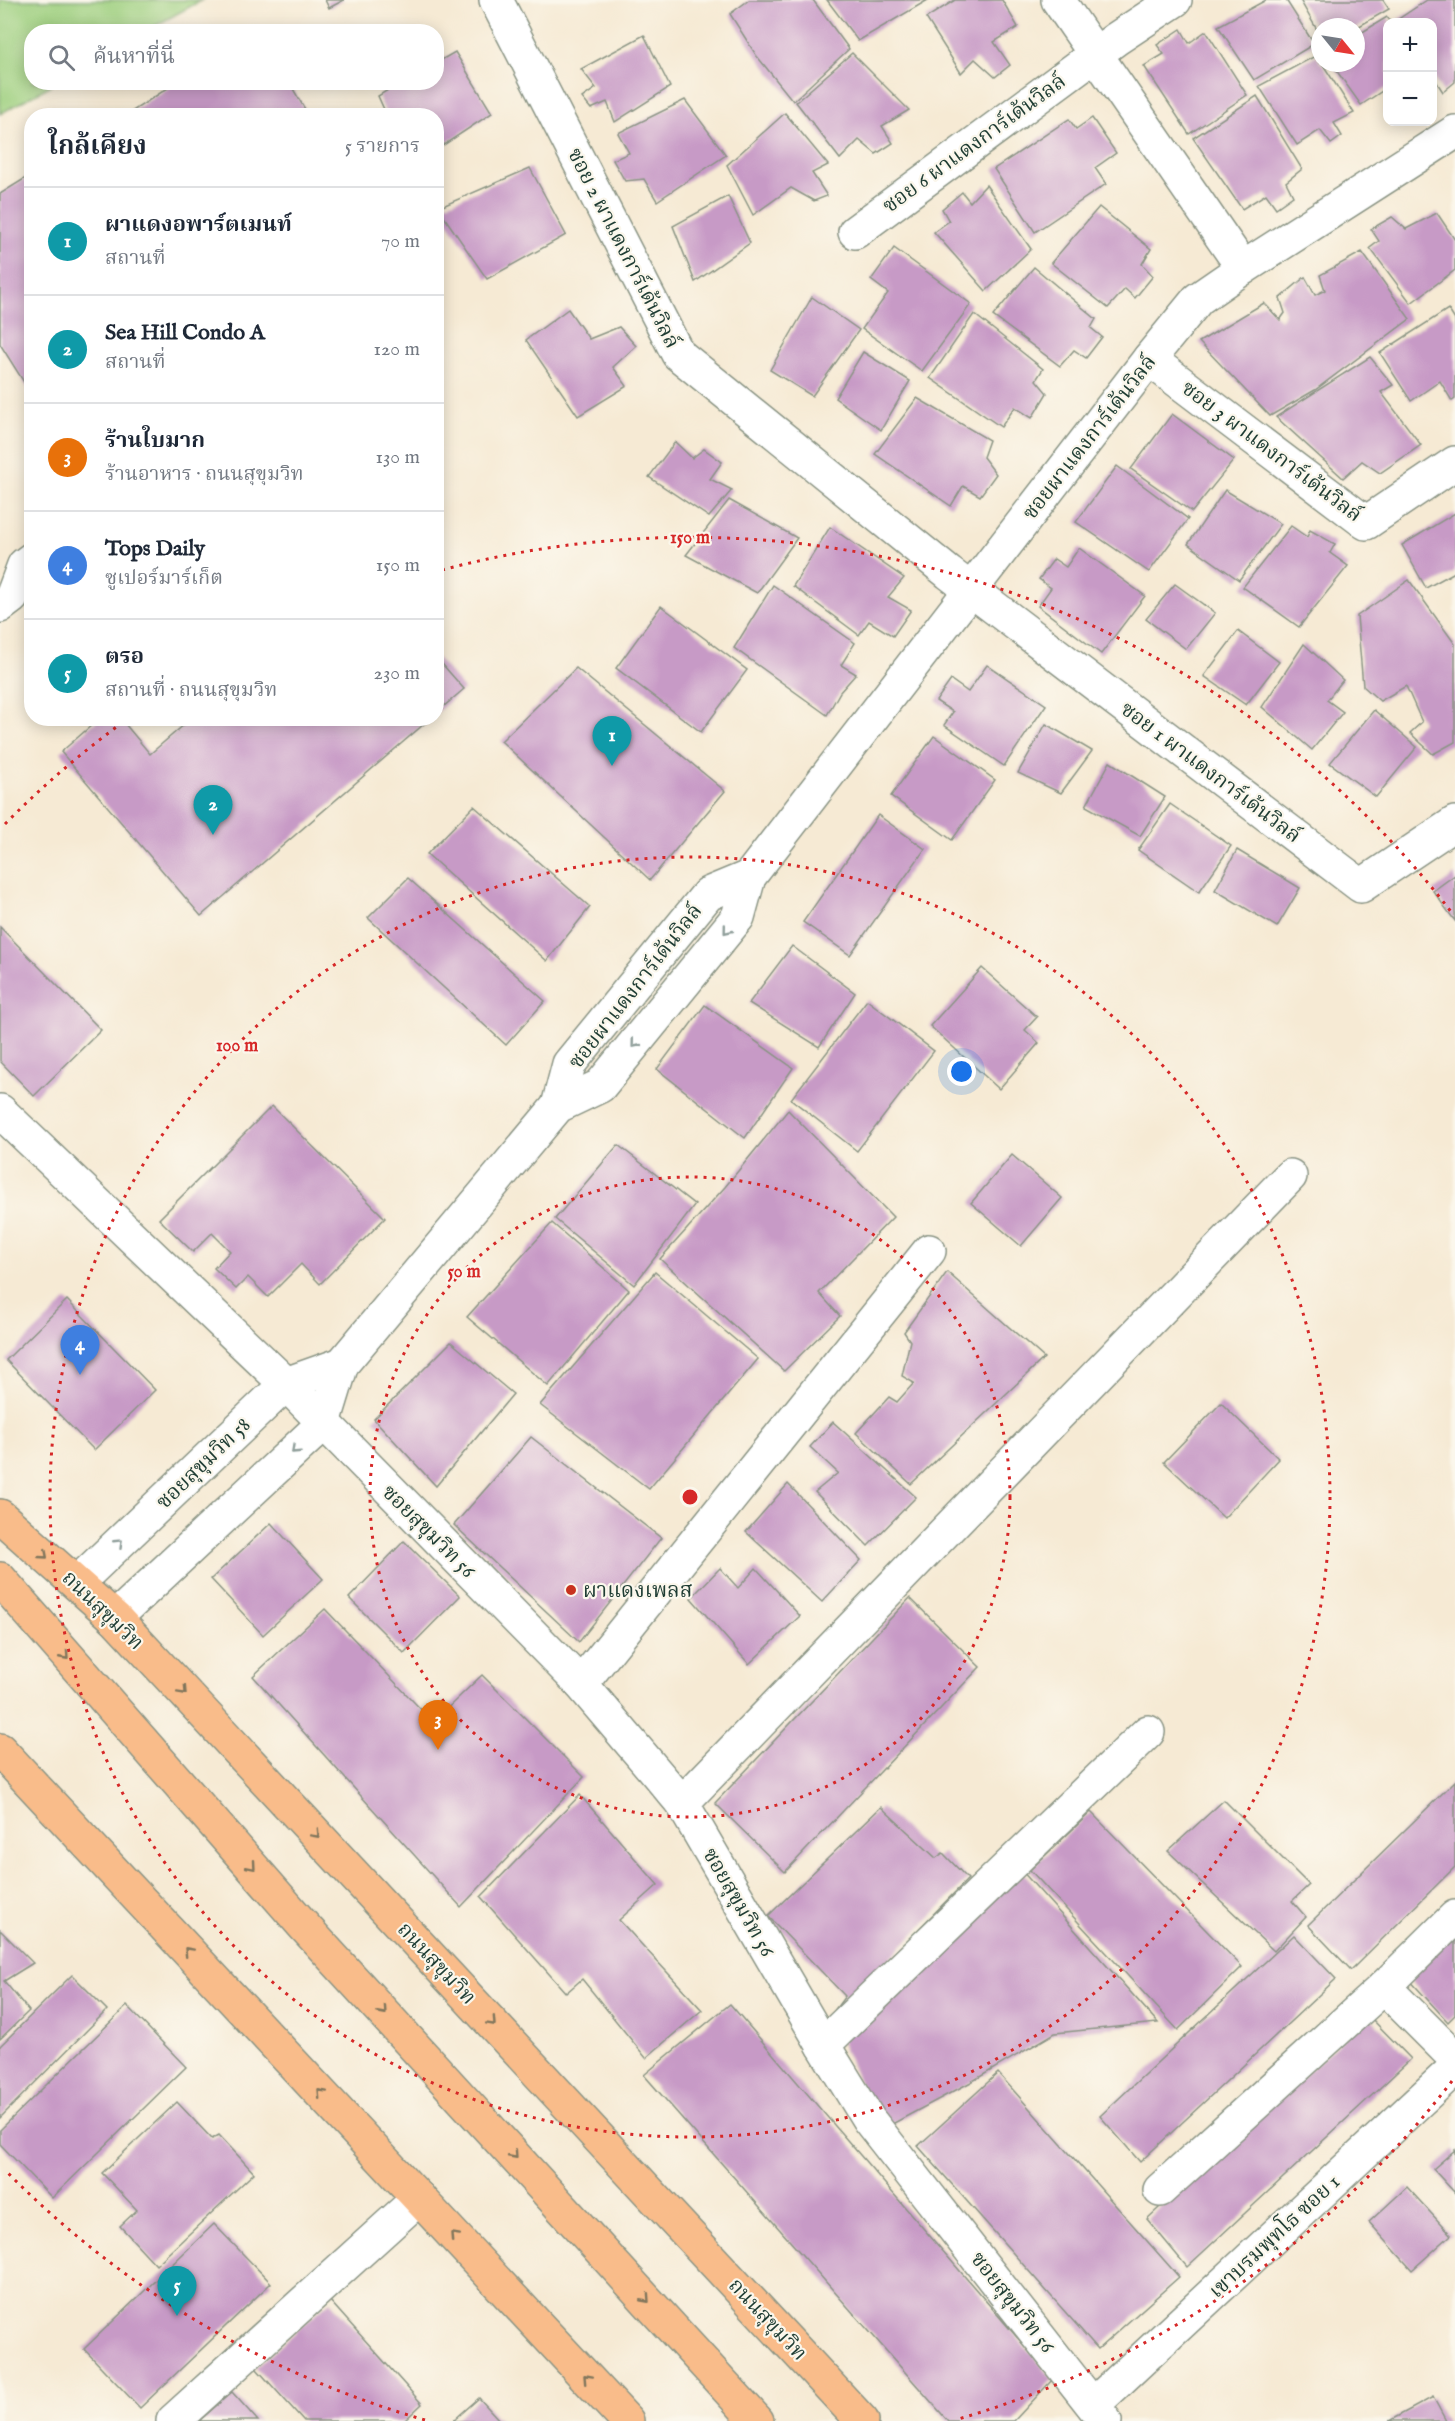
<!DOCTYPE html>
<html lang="th">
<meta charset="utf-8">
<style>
body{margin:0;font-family:"IM FELL English","Noto Serif Thai",serif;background:#f2f2f3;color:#1f2937}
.controls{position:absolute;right:18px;top:18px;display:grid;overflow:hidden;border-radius:12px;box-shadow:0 3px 15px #0003}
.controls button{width:54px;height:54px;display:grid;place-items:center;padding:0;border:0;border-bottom:2px solid #e0e1e3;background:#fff;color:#1f2937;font:30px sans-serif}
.compass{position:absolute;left:1311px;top:18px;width:54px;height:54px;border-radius:50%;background:#fff;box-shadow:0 3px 15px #0003;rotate:120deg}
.you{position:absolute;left:962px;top:1072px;width:21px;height:21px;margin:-15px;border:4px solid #fff;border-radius:50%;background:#1a73e8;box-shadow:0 0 0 9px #1a73e833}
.badge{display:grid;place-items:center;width:39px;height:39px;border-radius:50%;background:#c8321e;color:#fff;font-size:20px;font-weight:700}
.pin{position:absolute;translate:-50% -50px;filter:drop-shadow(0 2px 3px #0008)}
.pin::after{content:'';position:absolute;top:32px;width:21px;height:18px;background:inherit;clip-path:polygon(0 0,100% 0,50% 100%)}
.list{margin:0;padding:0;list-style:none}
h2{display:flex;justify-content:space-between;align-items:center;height:78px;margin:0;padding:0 24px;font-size:26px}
h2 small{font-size:20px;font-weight:400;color:#747a83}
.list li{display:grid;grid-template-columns:39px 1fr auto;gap:18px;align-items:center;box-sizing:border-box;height:108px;padding:0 24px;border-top:2px solid #e0e1e3}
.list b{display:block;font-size:22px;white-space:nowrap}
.list p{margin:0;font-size:20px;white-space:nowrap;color:#747a83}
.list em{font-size:20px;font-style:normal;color:#747a83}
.icon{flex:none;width:33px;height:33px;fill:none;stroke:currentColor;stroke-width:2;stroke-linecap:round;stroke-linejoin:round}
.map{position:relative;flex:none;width:1455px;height:2421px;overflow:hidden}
.search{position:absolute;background:#fff;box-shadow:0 3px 15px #0003;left:24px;top:24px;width:420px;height:66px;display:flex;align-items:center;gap:15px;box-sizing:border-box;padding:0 21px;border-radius:24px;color:#747a83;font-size:22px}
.panel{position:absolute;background:#fff;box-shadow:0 3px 15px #0003;left:24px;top:108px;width:420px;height:618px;border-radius:24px}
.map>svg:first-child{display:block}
</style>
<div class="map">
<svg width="1455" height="2421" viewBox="0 0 1455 2421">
<rect width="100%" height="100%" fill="#fbf7ec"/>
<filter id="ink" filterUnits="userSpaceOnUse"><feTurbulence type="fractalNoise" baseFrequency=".0167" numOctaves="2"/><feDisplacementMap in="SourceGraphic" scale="12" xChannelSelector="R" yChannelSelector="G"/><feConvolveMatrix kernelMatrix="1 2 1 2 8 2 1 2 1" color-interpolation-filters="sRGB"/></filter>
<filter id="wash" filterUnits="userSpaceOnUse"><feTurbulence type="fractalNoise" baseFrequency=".008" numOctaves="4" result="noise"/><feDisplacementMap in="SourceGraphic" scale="24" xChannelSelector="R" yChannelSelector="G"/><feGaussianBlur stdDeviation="1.35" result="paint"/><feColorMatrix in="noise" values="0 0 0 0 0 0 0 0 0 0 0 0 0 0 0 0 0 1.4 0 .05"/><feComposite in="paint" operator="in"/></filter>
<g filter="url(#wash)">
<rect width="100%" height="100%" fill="#f6ead4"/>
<polygon fill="#9dcf7e" stroke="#5e8659" stroke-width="1.5" points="0,0 202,0 146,31 32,32 32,82 55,83 0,114"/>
<g id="blocks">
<g fill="#c79ac6">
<polygon points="325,0 344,0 329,8"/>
<polygon points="749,0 813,0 849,49 793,101 756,55 730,14"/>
<polygon points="827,0 928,0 858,41"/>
<polygon points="955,0 1002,0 1018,27 994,42 1010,65 995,77 975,59 961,73 926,18"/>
<polygon points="1266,0 1286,0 1314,44 1254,80 1218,26"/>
<polygon points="1300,0 1383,0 1389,9 1356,28 1320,27 1320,35"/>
<polygon points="1427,0 1455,0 1455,82 1443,92 1432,75 1432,22 1398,22 1397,20"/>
<polygon points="1387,17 1391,22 1388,22 1388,87 1361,105 1331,63 1356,63 1356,36"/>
<polygon points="1181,29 1189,43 1206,31 1247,95 1189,134 1144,66 1164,54 1157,45"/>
<polygon points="644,35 670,87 615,122 607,102 591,109 582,98 596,88 581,69"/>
<polygon points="455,52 492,113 436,150 436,116 387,116 378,96 401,82 436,82 436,63"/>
<polygon points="852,53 909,110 882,126 893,143 876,154 859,140 840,159 796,102"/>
<polygon points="1317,55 1320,63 1322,63 1354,113 1334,123 1342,136 1331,144 1320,130 1297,145 1259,86"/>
<polygon points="177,82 289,82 309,116 125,116"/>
<polygon points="1257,96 1302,169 1286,182 1293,196 1276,208 1266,194 1242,209 1193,138"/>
<polygon points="685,100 726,155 657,201 644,179 625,181 613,160 629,153 618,133"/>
<polygon points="785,113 828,165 812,173 827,196 814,201 791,188 753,215 727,165"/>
<polygon points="1092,118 1116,153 1095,168 1106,184 1035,232 994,169 1069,119 1076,129"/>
<polygon points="530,168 566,235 487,279 438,208"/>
<polygon points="32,174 32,395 0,344 0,194"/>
<polygon points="986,185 1031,249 986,291 934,232 949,221 942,209 962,192 970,202"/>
<polygon points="728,196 750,243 695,282 673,226"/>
<polygon points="1099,207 1151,249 1142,264 1153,276 1135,298 1125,289 1108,308 1051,263"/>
<polygon points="1437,213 1455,240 1455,270 1411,303 1370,248 1379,241 1371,229 1392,217 1406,229"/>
<polygon points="894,248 971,304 922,371 862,329 888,293 871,280"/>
<polygon points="1362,252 1410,319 1315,390 1270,416 1199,342 1264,303 1280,320 1285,313 1280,298 1305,277 1315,295 1325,290 1320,275"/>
<polygon points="1034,267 1096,319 1091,328 1102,337 1086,358 1074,350 1060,366 993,316"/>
<polygon points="812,297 859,330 812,396 770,370"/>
<polygon points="568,309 589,339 619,327 636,346 613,367 627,386 578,416 526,340"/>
<polygon points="1448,309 1455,320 1455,399 1452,401 1440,381 1411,401 1380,353"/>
<polygon points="974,314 1043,369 1036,380 1047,393 1032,418 1015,407 1001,427 930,378"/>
<polygon points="863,352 910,381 881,430 835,398"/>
<polygon points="1370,357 1393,385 1381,392 1421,445 1380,473 1362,461 1343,478 1276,417"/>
<polygon points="917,398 989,440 983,457 996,474 980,496 963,486 951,506 875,454"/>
<polygon points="1172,414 1234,460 1192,512 1131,469"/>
<polygon points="675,442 692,458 704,449 722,462 710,479 732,490 709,517 649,477"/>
<polygon points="1117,466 1188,519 1149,572 1076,522"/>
<polygon points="1225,490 1281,524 1239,580 1188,544"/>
<polygon points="729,500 797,538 757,593 686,555"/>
<polygon points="1455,513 1455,572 1426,588 1402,545"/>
<polygon points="1291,526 1307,537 1310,530 1335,544 1330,553 1348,566 1299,627 1243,587"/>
<polygon points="830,527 904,578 888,597 911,610 893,636 869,621 859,635 793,586"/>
<polygon points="1079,548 1145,596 1101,654 1038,606 1051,588 1039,579 1054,559 1066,567"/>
<polygon points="1409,580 1455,644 1455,742 1433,754 1410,733 1422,722 1406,686 1380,701 1363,686 1357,616"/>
<polygon points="1175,584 1215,613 1186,649 1146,619"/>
<polygon points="773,585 855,643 841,665 856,674 840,692 827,715 734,648"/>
<polygon points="661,606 747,670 701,732 616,668"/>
<polygon points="1238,631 1279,662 1246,705 1204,676"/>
<polygon points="1304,644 1343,680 1327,700 1343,712 1312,750 1262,707"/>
<polygon points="436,657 464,689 436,713"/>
<polygon points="987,665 1046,705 1004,766 944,725 953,712 936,701 951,680 968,692"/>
<polygon points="576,668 725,791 650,880 501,741"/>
<polygon points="1374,710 1417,747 1376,797 1330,763"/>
<polygon points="100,718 120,718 150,754 192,718 431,718 201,916 61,752"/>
<polygon points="1046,724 1092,751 1061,793 1018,773"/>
<polygon points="934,736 995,780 952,840 891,796"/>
<polygon points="1110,762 1165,797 1140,836 1086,806"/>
<polygon points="1170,804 1231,846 1199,892 1138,850"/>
<polygon points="474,806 590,907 547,961 427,854"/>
<polygon points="878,815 925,849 850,955 803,922"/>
<polygon points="1237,850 1300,888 1277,927 1215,890"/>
<polygon points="1455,875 1455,921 1433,891"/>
<polygon points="408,878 545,1001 506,1045 368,918"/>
<polygon points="0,927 101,1030 34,1096 0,1061"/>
<polygon points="792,946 855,993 819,1047 749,1003"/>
<polygon points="982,968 1037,1017 1025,1030 1039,1043 999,1089 930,1026"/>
<polygon points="867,1000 934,1051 857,1151 791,1099"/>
<polygon points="705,1005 793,1068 745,1138 657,1069"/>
<polygon points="272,1106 385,1218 320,1284 301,1264 268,1297 248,1277 236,1289 214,1268 230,1251 212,1233 193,1252 159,1219"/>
<polygon points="788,1110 893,1217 819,1293 840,1316 784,1371 660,1259 725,1187"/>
<polygon points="618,1145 695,1205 634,1285 555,1219"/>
<polygon points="1012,1155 1062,1198 1021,1246 971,1203"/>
<polygon points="552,1223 629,1290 548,1386 467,1317"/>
<polygon points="655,1272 758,1359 649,1489 540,1405"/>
<polygon points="947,1272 1044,1358 911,1484 856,1433 889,1397 897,1402 914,1383 902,1376 910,1341 904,1332"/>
<polygon points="67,1300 155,1390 94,1450 6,1360"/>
<polygon points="451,1342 513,1394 436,1486 374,1419"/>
<polygon points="1221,1403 1279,1459 1224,1518 1164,1462"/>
<polygon points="833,1422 916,1497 868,1546 815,1492 838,1473 810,1447"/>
<polygon points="531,1437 661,1538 579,1642 454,1525"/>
<polygon points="788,1484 861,1560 822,1602 746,1532"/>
<polygon points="271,1523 323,1579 263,1635 211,1579"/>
<polygon points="404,1541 460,1596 404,1653 349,1598"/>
<polygon points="720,1568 738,1588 756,1568 800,1616 749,1664 691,1598"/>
<polygon points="910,1598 980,1667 785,1872 715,1803"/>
<polygon points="325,1609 433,1722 482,1675 584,1777 461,1907 253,1676"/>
<polygon points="1455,1781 1455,1867 1351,1970 1308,1925"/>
<polygon points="580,1795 658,1885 619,1920 702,2010 646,2058 582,1979 566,1993 481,1897"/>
<polygon points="1224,1800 1309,1885 1292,1901 1306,1917 1274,1951 1168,1851"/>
<polygon points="881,1807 936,1858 943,1853 968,1879 885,1963 1021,1870 1158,2023 1055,2033 971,2082 881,2130 843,2047 834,2011 845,1996 768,1916"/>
<polygon points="1091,1812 1242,1967 1178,2030 1030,1870"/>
<polygon points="0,1930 33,1963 4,1981 29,2011 0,2039"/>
<polygon points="1455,1932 1455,2015 1448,2022 1407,1977"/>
<polygon points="1294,1935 1336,1979 1140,2162 1100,2116"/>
<polygon points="72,1975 107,2010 0,2118 0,2046"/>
<polygon points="730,2004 1053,2379 1014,2421 948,2421 644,2075"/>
<polygon points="127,2006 186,2067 52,2198 0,2144 0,2130"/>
<polygon points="1369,2016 1411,2059 1187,2267 1147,2219"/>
<polygon points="998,2073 1179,2277 1098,2349 918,2146"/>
<polygon points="177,2102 212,2139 219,2135 254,2173 156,2265 120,2226 137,2210 102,2173"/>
<polygon points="1455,2150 1455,2193 1433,2169"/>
<polygon points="1407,2187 1451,2235 1412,2270 1369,2222"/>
<polygon points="214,2224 271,2283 140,2408 84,2349"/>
<polygon points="330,2301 422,2404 404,2421 304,2421 256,2368"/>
<polygon points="232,2392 258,2421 199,2421"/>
<polygon points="1433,2397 1446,2421 1389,2421"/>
<polygon points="479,2398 500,2421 453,2421"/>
</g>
</g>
</g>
<g filter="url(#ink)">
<use href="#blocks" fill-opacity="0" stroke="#8a9484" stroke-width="1.5"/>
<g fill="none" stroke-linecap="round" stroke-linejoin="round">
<g stroke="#8a9484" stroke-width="36">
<g id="minor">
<polyline points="496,0 678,354 949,573 1361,886 1455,823"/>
<polyline points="855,232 1116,39 1175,0"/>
<polyline points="1243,268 1455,132"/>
<polyline points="1149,359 1366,523 1455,463"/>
<polyline points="0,606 12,597 24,565 32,559"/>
<polyline points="558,1106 569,1064 708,894 749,877"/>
<polyline points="0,1111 286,1384 581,1684 682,1803 823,2045 869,2120 1105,2421"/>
<polyline points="77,1583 286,1384 342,1364"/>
<polyline points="115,1618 324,1423 342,1364 558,1106 600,1086 738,917 749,877 1149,359 1198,299 1243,268 1058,0"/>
<polyline points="581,1684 929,1251"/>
<polyline points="682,1803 1290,1176"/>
<polyline points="1384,1987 1455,2058"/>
<polyline points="823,2045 1148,1732"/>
<polyline points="1160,2190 1384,1987 1455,1917"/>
<polyline points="1093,2405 1455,2068"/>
<polyline points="173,2421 419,2198"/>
</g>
</g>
<g stroke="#8a9484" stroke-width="36">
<g id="highway">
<polyline points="0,1516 115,1618 862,2421"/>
<polyline points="0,1579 303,1925 757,2421"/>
<polyline points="0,1750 627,2421"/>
</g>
</g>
<use href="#minor" stroke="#fff" stroke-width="33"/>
<use href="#highway" stroke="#f9bc8a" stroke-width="33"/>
</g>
<defs><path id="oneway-chevron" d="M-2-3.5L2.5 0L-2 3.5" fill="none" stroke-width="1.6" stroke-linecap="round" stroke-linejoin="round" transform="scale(1.5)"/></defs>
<g stroke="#8f9e9a">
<use href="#oneway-chevron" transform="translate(727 930) rotate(129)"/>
<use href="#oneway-chevron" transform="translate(635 1044) rotate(129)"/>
<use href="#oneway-chevron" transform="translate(295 1450) rotate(137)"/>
<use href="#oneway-chevron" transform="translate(119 1543) rotate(-44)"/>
</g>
<g stroke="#81765b">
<use href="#oneway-chevron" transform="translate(44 1555) rotate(41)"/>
<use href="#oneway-chevron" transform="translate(65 1656) rotate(48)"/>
<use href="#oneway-chevron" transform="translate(183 1691) rotate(47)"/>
<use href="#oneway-chevron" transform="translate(316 1834) rotate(47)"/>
<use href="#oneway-chevron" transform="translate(252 1866) rotate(49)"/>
<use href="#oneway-chevron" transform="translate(188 1951) rotate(-133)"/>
<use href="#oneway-chevron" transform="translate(383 2011) rotate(48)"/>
<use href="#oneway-chevron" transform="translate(492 2022) rotate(47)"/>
<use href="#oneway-chevron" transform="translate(321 2093) rotate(-133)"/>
<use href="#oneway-chevron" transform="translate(514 2155) rotate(48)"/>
<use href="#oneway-chevron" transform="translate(454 2236) rotate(-133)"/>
<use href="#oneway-chevron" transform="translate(646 2299) rotate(48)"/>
<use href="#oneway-chevron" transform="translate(587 2378) rotate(-133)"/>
</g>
</g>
<g fill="none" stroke="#d62828" stroke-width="3" stroke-dasharray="3 6">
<circle cx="690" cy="1497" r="320"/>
<circle cx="690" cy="1497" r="640"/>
<path d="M1452 2081A960 960 0 0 1 955 2420M425 2420A960 960 0 0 1 5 2170M5 824A960 960 0 0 1 126 720M442 570A960 960 0 0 1 1452 913"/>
</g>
<circle fill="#c8321e" stroke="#fbf7ec" stroke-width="2" cx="571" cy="1590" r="6"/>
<g text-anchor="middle" stroke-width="4.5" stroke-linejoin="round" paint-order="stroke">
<g font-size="21" fill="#1f3d34" stroke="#fbf7ec">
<text transform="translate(974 143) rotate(-36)" y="7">ซอย 6 ผาแดงการ์เด้นวิลล์</text>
<text transform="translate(624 248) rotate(63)" y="7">ซอย 2 ผาแดงการ์เด้นวิลล์</text>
<text transform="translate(1089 437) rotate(-52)" y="7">ซอยผาแดงการ์เด้นวิลล์</text>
<text transform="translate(1272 451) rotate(37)" y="7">ซอย 3 ผาแดงการ์เด้นวิลล์</text>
<text transform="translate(1211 772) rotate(37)" y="7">ซอย 1 ผาแดงการ์เด้นวิลล์</text>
<text transform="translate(635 986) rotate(-52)" y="7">ซอยผาแดงการ์เด้นวิลล์</text>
<text transform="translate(203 1463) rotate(-44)" y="7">ซอยสุขุมวิท 58</text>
<text transform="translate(429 1531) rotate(45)" y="7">ซอยสุขุมวิท 56</text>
<text transform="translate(103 1610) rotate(44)" y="7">ถนนสุขุมวิท</text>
<text transform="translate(739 1902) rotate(60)" y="7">ซอยสุขุมวิท 56</text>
<text transform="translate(437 1963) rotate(47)" y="7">ถนนสุขุมวิท</text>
<text transform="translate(1274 2236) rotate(-43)" y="7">เขาบรมพุทโธ ซอย 1</text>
<text transform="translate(1013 2302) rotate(52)" y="7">ซอยสุขุมวิท 56</text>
<text transform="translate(768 2319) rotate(47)" y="7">ถนนสุขุมวิท</text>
</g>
<g font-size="21" fill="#1f3d34" stroke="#fbf7ec" text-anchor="start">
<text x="583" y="1597">ผาแดงเพลส</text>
</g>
</g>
<circle cx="690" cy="1497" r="9" fill="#d62828" stroke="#fbf7ec" stroke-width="3"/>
<g font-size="18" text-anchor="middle" font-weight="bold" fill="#d62828" stroke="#fbf7ec" stroke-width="4.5" stroke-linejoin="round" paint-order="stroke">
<text x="690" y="543">150 m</text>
<text x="237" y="1051">100 m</text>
<text x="464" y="1277">50 m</text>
</g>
</svg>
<div class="controls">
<button>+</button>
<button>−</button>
</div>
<svg class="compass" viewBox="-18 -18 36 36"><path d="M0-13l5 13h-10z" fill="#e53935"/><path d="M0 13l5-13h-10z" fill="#747a83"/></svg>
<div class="you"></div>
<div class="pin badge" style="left:612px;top:766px;background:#0f9aa8">1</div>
<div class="pin badge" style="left:213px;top:835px;background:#0f9aa8">2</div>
<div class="pin badge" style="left:438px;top:1750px;background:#e8710a">3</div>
<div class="pin badge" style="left:80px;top:1375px;background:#3f7fe0">4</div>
<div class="pin badge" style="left:177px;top:2316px;background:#0f9aa8">5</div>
<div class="search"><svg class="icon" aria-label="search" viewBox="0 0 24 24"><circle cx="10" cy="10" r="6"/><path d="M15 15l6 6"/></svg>ค้นหาที่นี่</div>
<section class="panel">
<h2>ใกล้เคียง<small>5 รายการ</small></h2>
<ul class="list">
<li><span class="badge" style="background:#0f9aa8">1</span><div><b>ผาแดงอพาร์ตเมนท์</b><p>สถานที่</p></div><em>70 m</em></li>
<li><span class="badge" style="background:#0f9aa8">2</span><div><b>Sea Hill Condo A</b><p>สถานที่</p></div><em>120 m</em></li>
<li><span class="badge" style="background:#e8710a">3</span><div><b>ร้านใบมาก</b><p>ร้านอาหาร · ถนนสุขุมวิท</p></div><em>130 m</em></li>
<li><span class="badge" style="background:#3f7fe0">4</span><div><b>Tops Daily</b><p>ซูเปอร์มาร์เก็ต</p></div><em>150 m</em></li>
<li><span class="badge" style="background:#0f9aa8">5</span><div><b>ตรอ</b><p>สถานที่ · ถนนสุขุมวิท</p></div><em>230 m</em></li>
</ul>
</section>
</div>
